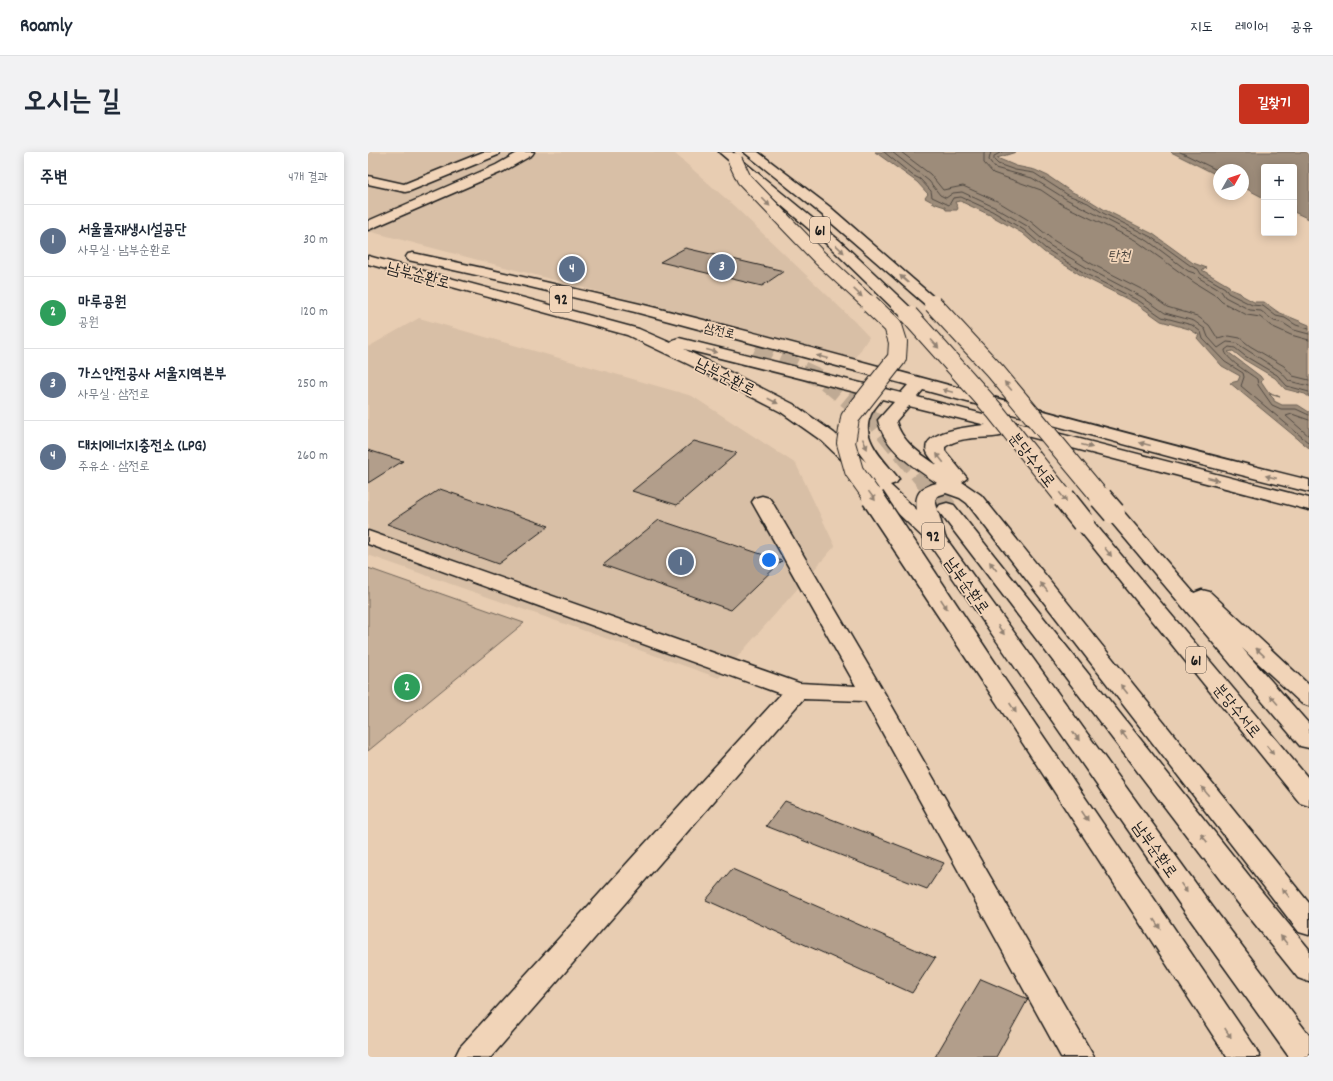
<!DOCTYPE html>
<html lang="ko">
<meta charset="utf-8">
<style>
body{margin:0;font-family:Dekko,"Poor Story",sans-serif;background:#f2f2f3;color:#1f2937}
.controls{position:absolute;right:12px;top:12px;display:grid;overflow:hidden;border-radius:4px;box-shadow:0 2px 10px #0003}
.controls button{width:36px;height:36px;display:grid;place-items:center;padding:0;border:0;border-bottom:1px solid #e0e1e3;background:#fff;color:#1f2937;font:20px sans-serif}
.compass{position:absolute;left:845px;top:12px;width:36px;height:36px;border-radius:50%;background:#fff;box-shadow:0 2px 10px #0003;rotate:50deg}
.you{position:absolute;left:401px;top:408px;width:14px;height:14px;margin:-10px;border:3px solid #fff;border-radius:50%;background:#1a73e8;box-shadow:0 0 0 6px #1a73e833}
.badge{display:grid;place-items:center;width:26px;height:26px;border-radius:50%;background:#c8321e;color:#fff;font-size:13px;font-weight:700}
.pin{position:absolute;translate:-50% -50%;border:2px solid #fff;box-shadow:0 1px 4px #0006}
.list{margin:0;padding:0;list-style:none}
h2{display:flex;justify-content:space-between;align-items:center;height:52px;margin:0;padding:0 16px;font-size:17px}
h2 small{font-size:13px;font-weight:400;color:#747a83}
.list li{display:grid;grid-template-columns:26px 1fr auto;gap:12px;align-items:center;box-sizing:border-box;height:72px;padding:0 16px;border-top:1px solid #e0e1e3}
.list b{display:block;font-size:15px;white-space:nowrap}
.list p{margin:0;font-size:13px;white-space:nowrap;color:#747a83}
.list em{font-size:13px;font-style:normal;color:#747a83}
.map{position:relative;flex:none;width:941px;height:905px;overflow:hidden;border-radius:4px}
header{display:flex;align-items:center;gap:24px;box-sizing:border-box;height:56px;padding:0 20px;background:#fff;border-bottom:1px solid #e0e1e3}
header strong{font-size:19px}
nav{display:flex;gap:22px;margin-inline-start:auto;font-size:14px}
.intro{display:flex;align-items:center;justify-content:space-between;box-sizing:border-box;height:96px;padding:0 24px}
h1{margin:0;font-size:28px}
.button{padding:10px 18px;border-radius:4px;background:#c8321e;color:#fff;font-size:14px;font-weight:700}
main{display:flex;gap:24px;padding:0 24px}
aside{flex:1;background:#fff;border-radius:4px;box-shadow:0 2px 10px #0003}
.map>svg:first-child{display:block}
</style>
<header>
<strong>Roamly</strong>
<nav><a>지도</a><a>레이어</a><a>공유</a></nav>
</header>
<div class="intro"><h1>오시는 길</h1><a class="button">길찾기</a></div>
<main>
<aside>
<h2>주변<small>4개 결과</small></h2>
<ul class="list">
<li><span class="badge" style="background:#5c6f8a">1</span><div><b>서울물재생시설공단</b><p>사무실 · 남부순환로</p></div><em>30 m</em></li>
<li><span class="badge" style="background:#2e9e5b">2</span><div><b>마루공원</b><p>공원</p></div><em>120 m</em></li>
<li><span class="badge" style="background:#5c6f8a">3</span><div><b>가스안전공사 서울지역본부</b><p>사무실 · 삼전로</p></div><em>250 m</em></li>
<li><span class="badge" style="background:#5c6f8a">4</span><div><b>대치에너지충전소 (LPG)</b><p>주유소 · 삼전로</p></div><em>260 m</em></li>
</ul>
</aside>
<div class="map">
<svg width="941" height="905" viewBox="0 0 941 905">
<rect width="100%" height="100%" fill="#e8cdb2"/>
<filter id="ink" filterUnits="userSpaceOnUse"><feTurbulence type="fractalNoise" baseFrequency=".025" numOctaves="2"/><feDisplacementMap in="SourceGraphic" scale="8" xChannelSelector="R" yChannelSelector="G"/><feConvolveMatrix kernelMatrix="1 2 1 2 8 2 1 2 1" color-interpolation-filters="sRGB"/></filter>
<g filter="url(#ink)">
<g fill="#d8bfa6">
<polygon points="0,0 305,0 365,53 483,166 501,185 487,207 0,79"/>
<polygon points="51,166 324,244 428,312 467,394 351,526 0,403 0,195"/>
</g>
<polygon fill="#c7b099" stroke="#72665a" points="0,416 156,471 0,599"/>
<g fill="#9d8c7a" stroke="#695f54">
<polygon points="507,0 648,0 629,6 648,14 667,18 680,24 702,39 721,48 737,58 785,82 825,111 839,116 834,118 861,134 862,137 872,141 875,144 886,150 896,150 910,160 941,173 941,245 937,242 917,237 907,226 875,207 865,199 860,200 892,224 895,228 893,230 899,239 912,245 901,242 906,247 906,249 914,253 930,253 941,260 941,296 862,231 870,229 872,224 854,214 829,186 831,183 821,177 793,169 769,152 716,125 676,100 654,81 622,63 592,49 587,50 590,56 589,58 578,58 577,55 568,52 557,46 560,42 549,30"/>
<polygon points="803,0 941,0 941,67 926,60 926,15 896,15 896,46 875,35 875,18 851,18 851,24"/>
</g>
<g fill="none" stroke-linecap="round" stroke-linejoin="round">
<g stroke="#504942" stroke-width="1">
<polyline points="516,0 544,23 552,27 563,39 564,45 581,53 585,46 593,45 624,59 656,78 678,97 718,122 771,149 794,165 824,173 833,180 835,187 857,210 875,221 876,225 873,234 941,291"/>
<polyline points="524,0 561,29 572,43 578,46 585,41 594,40 626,55 659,74 681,93 721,117 774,145 797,161 826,169 837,177 840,185 850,196 859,190 868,191 912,219 921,229 941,234"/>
<polyline points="533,0 562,22 575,38 595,34 629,49 662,69 685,88 724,112 777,139 799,155 829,164 841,173 850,187 861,184 872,186 882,194 916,214 925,224 941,228"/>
<polyline points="616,0 616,11 625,21 673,38 695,53 767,88 827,131 848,144 854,150 879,163 892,165 903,174 923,183 941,188"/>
<polyline points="623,0 621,8 627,16 664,26 698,47 780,89 820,119 826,121 831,126 853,139 857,145 882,158 893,159 906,169 915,171 926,178 941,182"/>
<polyline points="634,0 626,4 626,8 630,12 647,18 666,21 700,43 720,51 735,61 783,85 823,114 830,117 833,122 857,136 860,141 884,153 895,154 908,164 917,166 928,173 941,177"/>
<polyline points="812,0 851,19"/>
<path d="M 941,240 L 919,234 L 909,223 L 877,204 L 867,196 L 861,195 L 857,198 C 857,207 881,221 889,227 L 890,233 L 904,253 L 913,257 L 928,257 L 941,263"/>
<polyline points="941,268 924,262 918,264 941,284"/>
</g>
</g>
<g fill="#b29e8b" stroke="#1c1c1c">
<polygon points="317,96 416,119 394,134 292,110"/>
<polygon points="326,289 369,301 309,353 264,339"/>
<polygon points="0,298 35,309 0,331"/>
<polygon points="72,337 181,374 130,412 19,372"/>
<polygon points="291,368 414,409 363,458 235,413"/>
<polygon points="417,649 576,711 559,737 398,674"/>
<polygon points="364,717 567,806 544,841 338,748"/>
<polygon points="613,827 660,847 628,905 567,905"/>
</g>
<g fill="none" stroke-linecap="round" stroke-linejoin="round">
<polyline stroke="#bfaa94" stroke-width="18" stroke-dasharray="18 8" stroke-linecap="butt" points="387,197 456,228 509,271 571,347"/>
<polyline stroke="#bfaa94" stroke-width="22" stroke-dasharray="22 11" stroke-linecap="butt" points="570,346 579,357"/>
<g stroke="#1c1c1c" stroke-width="3">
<g id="minor">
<polygon points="115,0 132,0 130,3 42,39 37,40 0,32 0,24 36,32"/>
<polygon points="151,0 166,0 164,3 136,19 0,78 0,69 128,13"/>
<polygon points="394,344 401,346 404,350 517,542 726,905 693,905 497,549 435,547 123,905 87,905 92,895 413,542 0,392 0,379 431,531 488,534 384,350 387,346"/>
</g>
</g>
<g stroke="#1c1c1c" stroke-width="3">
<g id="major">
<path d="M 45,101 C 121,117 196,134 272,152 C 496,207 717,273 941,328 L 941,340 L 822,310 L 555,238 L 549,245 L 941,346 L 941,358 L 643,280 C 628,290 598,280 577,295 L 577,299 L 599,326 L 594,330 L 613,343 L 941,751 L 941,783 L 931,780 L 599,351 L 592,346 L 578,341 L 569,344 L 567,348 L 577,385 L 844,754 L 941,883 L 941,905 L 921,905 L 824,770 L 560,390 L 454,289 L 413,260 L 322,213 L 259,183 L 0,112 L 0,104 L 271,177 L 303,191 L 305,188 L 311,186 L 533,241 L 540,233 L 267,160 L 158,134 L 40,108 L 38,105 L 40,102 ZM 316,197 L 499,243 C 494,250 488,257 484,264 C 476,280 489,298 498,310 L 466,281 L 425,252 ZM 514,247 L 526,250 L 510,268 C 516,297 546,315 569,331 C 553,335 546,341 549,358 L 522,333 L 528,331 L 531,327 C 519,311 492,288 502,265 C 504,258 510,253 514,247 ZM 541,254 L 618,273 C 606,274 551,279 559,300 C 561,305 566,309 569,313 C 552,302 533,289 528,269 Z"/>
<polygon points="579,351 586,353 890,735 941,797 941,830 930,826 870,751 572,361 569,357 572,353"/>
</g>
</g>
<g stroke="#1c1c1c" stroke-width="3">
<g id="highway">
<polygon points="351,0 364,0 472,89 547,160 549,163 547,166 541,168 535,166 462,95"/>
<polygon points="376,0 390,0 462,55 570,149 573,152 570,155 565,157 560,155 452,61"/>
<polygon points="746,355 753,357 826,441 834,438 842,440 941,533 941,554 933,551 874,496 941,572 941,596 932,594 739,365 736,361 739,357"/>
<polygon points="715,364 722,366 941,627 941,654 932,651 708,374 705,370 708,366"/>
<polygon points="623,517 631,519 887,895 892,905 859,905 611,524 615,519"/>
</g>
</g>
<use href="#minor" fill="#f1d4b8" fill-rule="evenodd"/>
<use href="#major" fill="#f1d4b8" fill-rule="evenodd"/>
<use href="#highway" fill="#f1d4b8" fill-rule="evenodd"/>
<g stroke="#1c1c1c" stroke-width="16" stroke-linecap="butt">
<g id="highway-bridge-far2">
<polyline points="367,8 376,27 452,106 503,153"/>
<polyline points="565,152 566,153"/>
</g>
</g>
<g stroke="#1c1c1c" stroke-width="20" stroke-linecap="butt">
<g id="highway-bridge-far1">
<polyline points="502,152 525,174 530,190 529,206 482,266 478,291 486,319 506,347"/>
<polyline points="565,152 628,220 734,347"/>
<polyline points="541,163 627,259 697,347"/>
</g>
</g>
<g stroke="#1c1c1c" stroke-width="25" stroke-linecap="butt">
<g id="highway-bridge">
<polyline points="505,346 623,524"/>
<polyline points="696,346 715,370"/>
<polyline points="733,346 746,361"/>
</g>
</g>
<use href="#highway-bridge-far2" stroke="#f1d4b8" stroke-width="14"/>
<use href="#highway-bridge-far1" stroke="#f1d4b8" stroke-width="18"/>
<use href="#highway-bridge" stroke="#f1d4b8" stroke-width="22"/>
</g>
<defs><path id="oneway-solid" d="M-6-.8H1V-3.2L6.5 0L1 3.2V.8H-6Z"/></defs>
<g fill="#918172">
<use href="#oneway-solid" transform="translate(398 50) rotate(46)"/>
<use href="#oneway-solid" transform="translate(472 97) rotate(44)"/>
<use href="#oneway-solid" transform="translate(536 127) rotate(-138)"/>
<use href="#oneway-solid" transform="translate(490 141) rotate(43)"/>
<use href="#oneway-solid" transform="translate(567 192) rotate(48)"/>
<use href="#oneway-solid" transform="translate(344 199) rotate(14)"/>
<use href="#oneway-solid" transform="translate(454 205) rotate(-165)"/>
<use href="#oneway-solid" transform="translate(640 234) rotate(-130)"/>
<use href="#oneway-solid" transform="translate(580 239) rotate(-165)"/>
<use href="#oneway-solid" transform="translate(405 249) rotate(27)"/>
<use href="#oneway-solid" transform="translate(497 292) rotate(66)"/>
<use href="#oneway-solid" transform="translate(777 292) rotate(-165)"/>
<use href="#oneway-solid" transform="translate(719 294) rotate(15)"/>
<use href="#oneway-solid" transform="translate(572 306) rotate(-128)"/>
<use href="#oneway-solid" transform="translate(903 325) rotate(-167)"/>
<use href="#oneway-solid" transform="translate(845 327) rotate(15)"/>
<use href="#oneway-solid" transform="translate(504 344) rotate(54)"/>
<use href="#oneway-solid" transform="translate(695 345) rotate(52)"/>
<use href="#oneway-solid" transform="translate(740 400) rotate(51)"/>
<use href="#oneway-solid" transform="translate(625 414) rotate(-128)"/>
<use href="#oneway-solid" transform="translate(676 435) rotate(-128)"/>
<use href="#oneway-solid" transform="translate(576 452) rotate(57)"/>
<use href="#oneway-solid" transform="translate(633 478) rotate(55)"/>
<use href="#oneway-solid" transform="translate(892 500) rotate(-137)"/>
<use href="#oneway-solid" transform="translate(756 537) rotate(-128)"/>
<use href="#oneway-solid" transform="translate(906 548) rotate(-131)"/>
<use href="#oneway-solid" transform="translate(645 556) rotate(56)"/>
<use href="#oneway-solid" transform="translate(756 583) rotate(-128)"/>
<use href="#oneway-solid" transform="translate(708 584) rotate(55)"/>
<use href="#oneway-solid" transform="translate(902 598) rotate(51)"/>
<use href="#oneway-solid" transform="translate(837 639) rotate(-128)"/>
<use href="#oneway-solid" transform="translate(717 664) rotate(56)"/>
<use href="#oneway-solid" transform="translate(836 686) rotate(-128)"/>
<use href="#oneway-solid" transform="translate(816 736) rotate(55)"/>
<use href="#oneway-solid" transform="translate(918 741) rotate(-128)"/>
<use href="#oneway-solid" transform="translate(789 772) rotate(56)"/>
<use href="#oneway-solid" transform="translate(916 788) rotate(-129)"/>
<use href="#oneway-solid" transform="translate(860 881) rotate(57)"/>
</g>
</g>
<g text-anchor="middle" stroke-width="3.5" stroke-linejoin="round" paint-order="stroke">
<g font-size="13" fill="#1c1c1c" stroke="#f1d4b8">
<text transform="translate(352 178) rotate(14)" y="5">삼전로</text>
</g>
<g font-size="14" font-style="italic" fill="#49433d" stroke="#f1d4b8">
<text x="751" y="108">탄천</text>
</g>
<g fill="#f1d4b8" stroke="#5c534b" stroke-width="1">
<rect x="442" y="65" width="20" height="26" rx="3"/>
<rect x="182" y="134" width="22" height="26" rx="3"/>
<rect x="554" y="371" width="22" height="26" rx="3"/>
<rect x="818" y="495" width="20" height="26" rx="3"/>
</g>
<g font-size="15" font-weight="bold" fill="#1c1c1c">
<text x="452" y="83">61</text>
<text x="193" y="152">92</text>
<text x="565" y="389">92</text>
<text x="828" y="513">61</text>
</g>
<g font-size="16" fill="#1c1c1c" stroke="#f1d4b8">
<text transform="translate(51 122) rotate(15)" y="6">남부순환로</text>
<text transform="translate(358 224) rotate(27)" y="6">남부순환로</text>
<text transform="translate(665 307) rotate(52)" y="6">분당수서로</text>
<text transform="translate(600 433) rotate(55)" y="6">남부순환로</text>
<text transform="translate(870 558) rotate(51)" y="6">분당수서로</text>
<text transform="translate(788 697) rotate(55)" y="6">남부순환로</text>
</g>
</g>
</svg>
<div class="controls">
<button>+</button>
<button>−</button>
</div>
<svg class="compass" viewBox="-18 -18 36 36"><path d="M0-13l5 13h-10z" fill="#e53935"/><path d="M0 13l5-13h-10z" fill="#747a83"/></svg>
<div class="you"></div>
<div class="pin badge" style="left:313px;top:410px;background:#5c6f8a">1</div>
<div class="pin badge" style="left:39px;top:535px;background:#2e9e5b">2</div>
<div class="pin badge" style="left:354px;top:115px;background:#5c6f8a">3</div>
<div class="pin badge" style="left:204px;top:117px;background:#5c6f8a">4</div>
</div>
</main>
